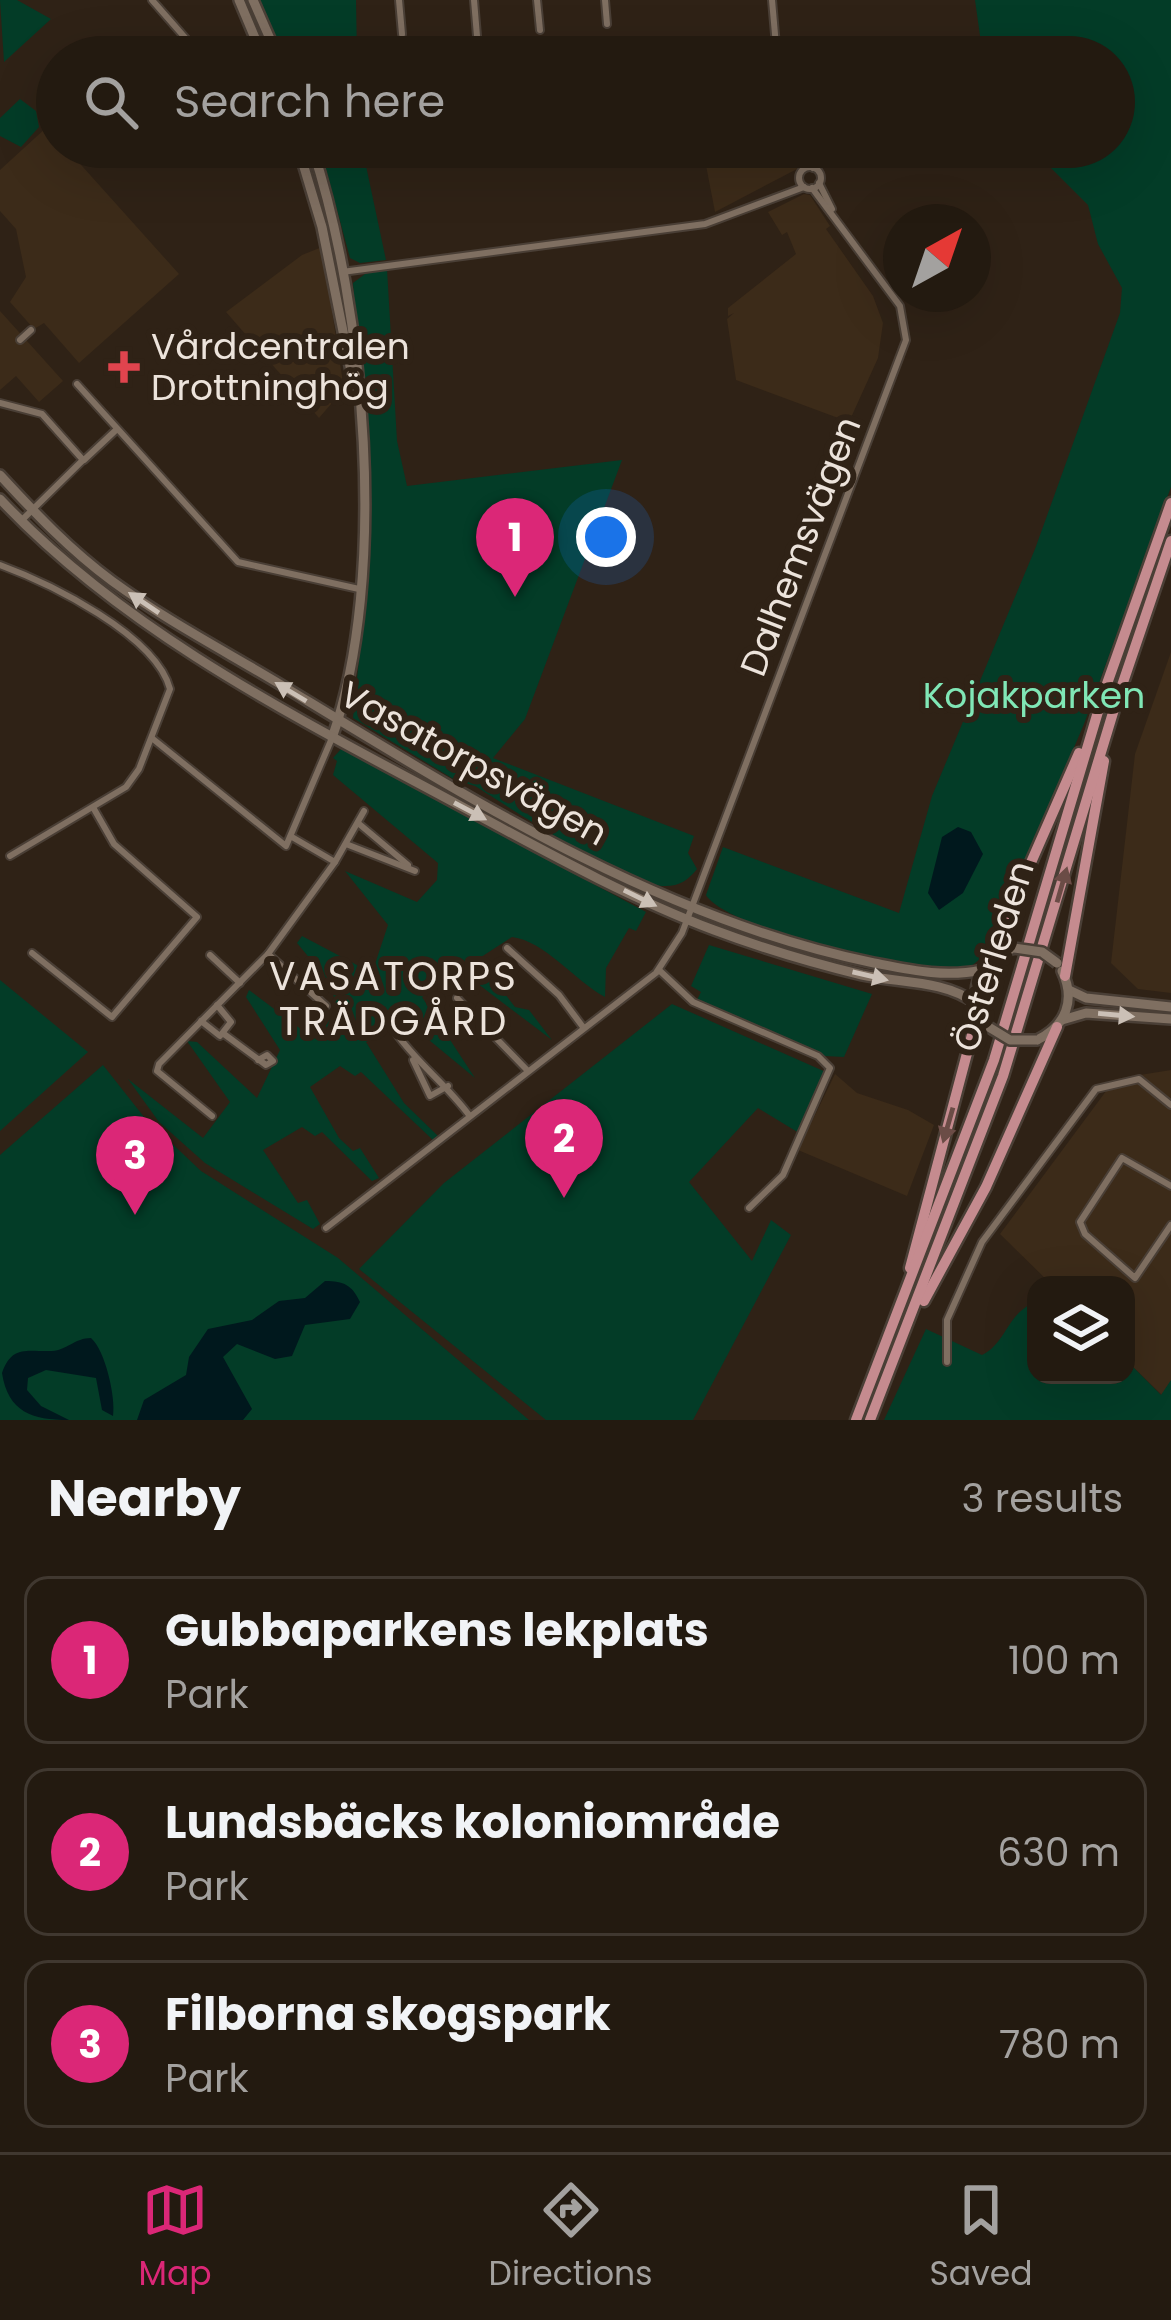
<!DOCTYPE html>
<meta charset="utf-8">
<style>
body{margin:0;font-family:Poppins,sans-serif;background:#2f271e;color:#f1f3f6}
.controls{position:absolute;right:36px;bottom:36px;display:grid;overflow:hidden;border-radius:24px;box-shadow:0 12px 48px #0002}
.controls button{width:108px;height:108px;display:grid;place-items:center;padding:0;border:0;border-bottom:3px solid #403830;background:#231a10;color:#f1f3f6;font:60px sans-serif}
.compass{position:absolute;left:883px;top:204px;width:108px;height:108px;border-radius:50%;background:#231a10;box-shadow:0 12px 48px #0002;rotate:40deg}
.you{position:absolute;left:606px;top:537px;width:42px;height:42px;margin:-30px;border:9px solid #fff;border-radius:50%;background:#1a73e8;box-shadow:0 0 0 18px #1a73e833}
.badge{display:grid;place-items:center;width:78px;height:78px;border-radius:50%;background:#db2777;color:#fff;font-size:39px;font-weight:700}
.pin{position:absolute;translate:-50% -99px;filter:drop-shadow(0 3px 6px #0008)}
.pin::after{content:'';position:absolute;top:63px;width:42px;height:36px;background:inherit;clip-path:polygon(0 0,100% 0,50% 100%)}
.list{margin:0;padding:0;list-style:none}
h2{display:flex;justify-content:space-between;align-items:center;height:156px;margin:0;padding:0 48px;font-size:51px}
h2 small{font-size:39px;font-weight:400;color:#a3a19f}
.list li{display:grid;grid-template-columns:78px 1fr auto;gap:36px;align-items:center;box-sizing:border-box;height:168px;margin:0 24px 24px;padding:0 24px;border:3px solid #403830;border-radius:24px}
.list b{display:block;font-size:45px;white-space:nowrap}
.list p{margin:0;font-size:39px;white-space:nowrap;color:#a3a19f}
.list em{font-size:39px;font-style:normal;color:#a3a19f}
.icon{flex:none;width:66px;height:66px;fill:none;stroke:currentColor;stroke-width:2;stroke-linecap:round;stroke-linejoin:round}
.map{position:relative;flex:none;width:1171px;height:1420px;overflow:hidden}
.search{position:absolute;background:#231a10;box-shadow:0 12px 48px #0002;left:36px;right:36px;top:36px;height:132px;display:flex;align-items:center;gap:30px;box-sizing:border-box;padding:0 42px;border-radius:66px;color:#a3a19f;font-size:45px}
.sheet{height:732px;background:#231a10}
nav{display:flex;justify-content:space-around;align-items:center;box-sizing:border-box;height:168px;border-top:3px solid #403830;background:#231a10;font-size:33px;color:#a3a19f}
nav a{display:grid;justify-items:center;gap:6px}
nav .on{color:#db2777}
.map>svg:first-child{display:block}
</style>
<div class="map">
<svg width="1171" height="1420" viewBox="0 0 1171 1420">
<rect width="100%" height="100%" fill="#2f2216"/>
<g fill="#3c2b19">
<polygon points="47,127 57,147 65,147 179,274 79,363 44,323 34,329 10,302 26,277 16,229 0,211 0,170"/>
<polygon points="727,147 795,147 797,169 715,212 704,155"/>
<polygon points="804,194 810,195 830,226 826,229 873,296 883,323 878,358 849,422 736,380 727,319 734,313 728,316 728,308 796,254 787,232 782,235 768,212"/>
<polygon points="322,247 344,389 319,418 226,312 302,255"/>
<polygon points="0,311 63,381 39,402 16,376 0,390"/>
<polygon points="1171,652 1171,993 1138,989 1111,963 1135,754"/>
<polygon points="1171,1070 1171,1381 1162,1395 1126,1360 1126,1285 1052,1285 1000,1234 1115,1079"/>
<polygon points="835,1074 857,1093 908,1110 934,1125 907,1196 798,1150"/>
</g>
<g fill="#033c27">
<polygon points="0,0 17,0 51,19 4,62"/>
<polygon points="259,0 356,0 357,57 281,57"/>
<path d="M 975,0 L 1171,0 L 1171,487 L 1084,724 L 989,947 C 980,961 970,970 952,971 C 912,974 724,927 706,895 L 723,847 L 899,913 L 932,796 L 1035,549 L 1120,313 L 1122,288 L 1098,244 L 1088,205 L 1030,147 L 1114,147 L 1114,57 L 983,57 Z"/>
<polygon points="20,99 36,111 39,127 21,147 0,136 0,118"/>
<polygon points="320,147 362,147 386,260 360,263 350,258"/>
<path d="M 387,269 L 397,441 L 407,486 L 622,460 L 525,719 L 493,758 L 694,836 L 688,853 L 697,869 C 688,880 680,886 665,886 C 626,885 512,809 475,786 L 455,780 L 353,718 L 367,581 L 368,481 L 353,283 L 365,274 Z"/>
<path d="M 341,749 L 646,912 L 636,931 L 629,928 L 606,968 L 605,997 C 575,981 545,941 512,937 L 478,959 L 515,1007 L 529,1010 L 552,1040 L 461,971 L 422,997 L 475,1078 L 406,1021 L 366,1042 L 404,1103 L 439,1137 L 434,1141 L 361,1072 L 355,1076 L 340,1066 L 310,1087 L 339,1138 L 353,1151 L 360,1148 L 379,1178 L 372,1181 L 322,1132 L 315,1136 L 302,1127 L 263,1150 L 298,1203 L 307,1200 L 320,1224 L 313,1229 L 205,1163 L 159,1122 L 128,1079 L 203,1138 L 230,1102 L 187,1041 L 197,1042 L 257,1098 L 280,1050 L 246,997 L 249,990 L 314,1039 L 337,1011 L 331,984 L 297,943 L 302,936 L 372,973 L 388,925 L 345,871 L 417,902 L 437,880 L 438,863 L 333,775 L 337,761 L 333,758 Z"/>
<polygon points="709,945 872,994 844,1057 825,1056 697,1000 701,992 691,986"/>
<polygon points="0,980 88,1052 0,1131"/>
<polygon points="672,1004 828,1073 799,1133 758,1108 689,1182 752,1261 771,1220 791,1235 693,1420 546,1420 359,1269 444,1183"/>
<polygon points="103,1065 144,1117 201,1171 338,1258 529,1420 0,1420 0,1155"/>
<path d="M 1031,1304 L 1036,1304 L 1036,1375 L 1126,1375 L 1126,1360 L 1161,1395 L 1171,1380 L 1171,1420 L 884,1420 L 926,1329 L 982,1355 C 1005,1344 1007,1316 1031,1304 Z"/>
</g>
<g fill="#00181d">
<polygon points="958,827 971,832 983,854 963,893 939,910 928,893 942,837"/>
<path d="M 325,1281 C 344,1281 352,1285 360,1302 L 350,1319 L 305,1325 L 292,1356 L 275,1359 L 237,1344 L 223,1357 L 252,1409 L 243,1420 L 137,1420 L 144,1400 L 186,1375 L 189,1357 L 208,1329 L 252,1320 L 279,1301 L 305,1298 Z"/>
<path d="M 91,1338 C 105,1350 116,1397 113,1416 L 102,1410 L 96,1378 L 46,1370 L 28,1378 L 27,1390 L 41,1406 L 69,1420 C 32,1420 8,1412 2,1373 C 12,1344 28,1352 52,1351 C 67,1350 75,1338 91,1338 Z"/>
</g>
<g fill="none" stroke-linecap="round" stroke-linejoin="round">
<g stroke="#4a3f36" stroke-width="10">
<g id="street">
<polyline points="152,0 202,57"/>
<polyline points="399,0 402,34"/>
<polyline points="474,0 477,36"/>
<polyline points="537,0 540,30"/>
<polyline points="605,0 607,24"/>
<polyline points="772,0 777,57"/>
<polyline points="801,147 813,168"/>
<circle cx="810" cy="178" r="11"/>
<polyline points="819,183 832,209"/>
<polyline points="342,272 705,224 804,187"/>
<polyline points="20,340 31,330"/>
<polyline points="77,384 238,562 359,589"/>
<polyline points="0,403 42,414 83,460 21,521"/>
<polyline points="84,460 116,430"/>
<path d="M 0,565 C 49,583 156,635 170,689 L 139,769 L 126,787 L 10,856"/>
<polyline points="153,739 286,846 332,738"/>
<polyline points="358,823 408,865"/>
<polyline points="346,844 415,871"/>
<polyline points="335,862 364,811"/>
<polyline points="507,948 559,995 583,1027"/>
<polyline points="32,953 112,1017 197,917 114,844 94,809"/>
<polyline points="268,954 326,1006"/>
<polyline points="210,955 240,983"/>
<polyline points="659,970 693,1002 818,1056 830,1068 783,1175 749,1208"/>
<polyline points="457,998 527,1070"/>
<polyline points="201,1021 220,1036 231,1022 217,1005"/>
<path d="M 396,1033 C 417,1063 446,1084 469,1115"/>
<polyline points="224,1034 266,1065 273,1061 267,1055 258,1060"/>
<polyline points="413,1060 430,1096 448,1086"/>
<polyline points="212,1116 157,1071 159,1064 268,954 335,862 292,837"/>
<polyline points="1171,1186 1122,1158 1080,1222 1085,1234 1135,1278 1171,1225"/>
<polyline points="326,1228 656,973 682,933 906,340 900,306 812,188"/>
<polyline points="947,1362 947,1320 982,1242 1096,1089 1139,1079 1171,1105"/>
</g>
</g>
<g stroke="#4a3f36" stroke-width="14">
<g id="secondary">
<polyline points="239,0 263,57"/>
<polyline points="253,0 278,57"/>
<polyline points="298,147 322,227 353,381"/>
<path d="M 312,147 C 365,308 389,576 332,738"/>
<path d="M 0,475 C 35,513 70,550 112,581 C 167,621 225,651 283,686 C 466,797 661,920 874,963 C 910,970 945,978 982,970"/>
<path d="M 0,499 C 122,629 289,714 444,797 C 532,844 621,895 714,930 C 762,948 812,963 862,975 C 899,983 945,980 975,1003"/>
<polyline points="1069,990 1086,998 1171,1007"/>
<polyline points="1062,1020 1086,1013 1171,1019"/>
<path d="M 987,1026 C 964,994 978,960 1014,948"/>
<path d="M 1037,1040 C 1066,1026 1076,1000 1062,971"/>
</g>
</g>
<g stroke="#4a3f36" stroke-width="15">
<g id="primary">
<polyline points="987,963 1079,753"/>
<polyline points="1065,976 1104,761"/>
<polyline points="910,1268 978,1012"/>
<polyline points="924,1301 986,1187 1057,1027"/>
<polyline points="856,1420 994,1060 1103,695 1171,503"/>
<polyline points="870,1420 1003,1076 1115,706 1171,541"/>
</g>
</g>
<use href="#street" stroke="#7f6f61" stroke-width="6"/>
<use href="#secondary" stroke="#7f6f61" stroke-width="9"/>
<use href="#primary" stroke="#c58b8f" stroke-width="10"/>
<g stroke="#4a3f36" stroke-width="14" stroke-linecap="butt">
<g id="secondary-bridge">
<polyline points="1014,948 1042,952 1057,963"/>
<polyline points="987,1026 1010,1040 1037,1040"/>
</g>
</g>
<use href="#secondary-bridge" stroke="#7f6f61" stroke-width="9"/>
</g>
<defs><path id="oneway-solid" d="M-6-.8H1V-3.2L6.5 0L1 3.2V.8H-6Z" transform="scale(3)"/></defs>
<g fill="#cbc0b6">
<use href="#oneway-solid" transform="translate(144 603) rotate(-146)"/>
<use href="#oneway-solid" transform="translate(291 692) rotate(-149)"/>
<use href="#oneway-solid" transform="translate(470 811) rotate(28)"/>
<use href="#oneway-solid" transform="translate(640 898) rotate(26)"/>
<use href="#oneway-solid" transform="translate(870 976) rotate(13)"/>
<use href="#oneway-solid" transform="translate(1116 1015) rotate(5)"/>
</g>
<g fill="#6b4c46">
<use href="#oneway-solid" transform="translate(1062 885) rotate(-74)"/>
<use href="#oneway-solid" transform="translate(948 1125) rotate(106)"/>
</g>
<path fill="#e0444e" stroke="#2f2216" stroke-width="4.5" d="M118 349h12v12h12v12h-12v12h-12v-12h-12v-12h12z"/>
<g text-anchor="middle" stroke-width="12" stroke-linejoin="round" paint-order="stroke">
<g font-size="36" fill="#ece3db" stroke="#2f2216" text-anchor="start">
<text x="151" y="359">Vårdcentralen<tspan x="151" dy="41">Drottninghög</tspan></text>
</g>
<g font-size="36" fill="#ece3db" stroke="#2f2216">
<text transform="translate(800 546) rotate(-69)" y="13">Dalhemsvägen</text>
<text transform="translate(474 763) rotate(29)" y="13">Vasatorpsvägen</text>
<text transform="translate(993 956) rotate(-73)" y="13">Österleden</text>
</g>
<g font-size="36" fill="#80e7b6" stroke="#2f2216">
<text x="1034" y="708">Kojakparken</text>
</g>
<g font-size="39" letter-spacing="3" fill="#ece3db" stroke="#2f2216">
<text x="394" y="990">VASATORPS<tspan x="394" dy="45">TRÄDGÅRD</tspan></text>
</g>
</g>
</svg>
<div class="controls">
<button><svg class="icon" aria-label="layers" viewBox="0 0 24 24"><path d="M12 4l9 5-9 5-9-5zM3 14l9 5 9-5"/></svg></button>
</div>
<svg class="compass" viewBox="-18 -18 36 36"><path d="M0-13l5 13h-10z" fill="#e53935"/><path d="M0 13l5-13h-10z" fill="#a3a19f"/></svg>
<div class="you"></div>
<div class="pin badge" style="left:515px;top:597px">1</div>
<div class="pin badge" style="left:564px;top:1198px">2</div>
<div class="pin badge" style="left:135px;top:1215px">3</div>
<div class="search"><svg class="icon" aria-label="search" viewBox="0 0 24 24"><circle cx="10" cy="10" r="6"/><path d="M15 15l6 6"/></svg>Search here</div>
</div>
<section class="sheet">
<h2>Nearby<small>3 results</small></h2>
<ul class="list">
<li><span class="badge">1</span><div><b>Gubbaparkens lekplats</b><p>Park</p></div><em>100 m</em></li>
<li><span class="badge">2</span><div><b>Lundsbäcks koloniområde</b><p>Park</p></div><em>630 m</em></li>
<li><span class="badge">3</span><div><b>Filborna skogspark</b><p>Park</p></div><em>780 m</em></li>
</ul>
</section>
<nav>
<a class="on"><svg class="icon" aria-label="map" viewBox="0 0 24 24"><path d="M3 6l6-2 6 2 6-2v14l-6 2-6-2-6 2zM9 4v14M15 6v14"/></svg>Map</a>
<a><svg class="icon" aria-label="directions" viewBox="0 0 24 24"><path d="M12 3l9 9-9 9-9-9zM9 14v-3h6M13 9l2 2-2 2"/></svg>Directions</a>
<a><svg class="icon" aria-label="saved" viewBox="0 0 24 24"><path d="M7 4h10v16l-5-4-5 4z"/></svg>Saved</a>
</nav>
